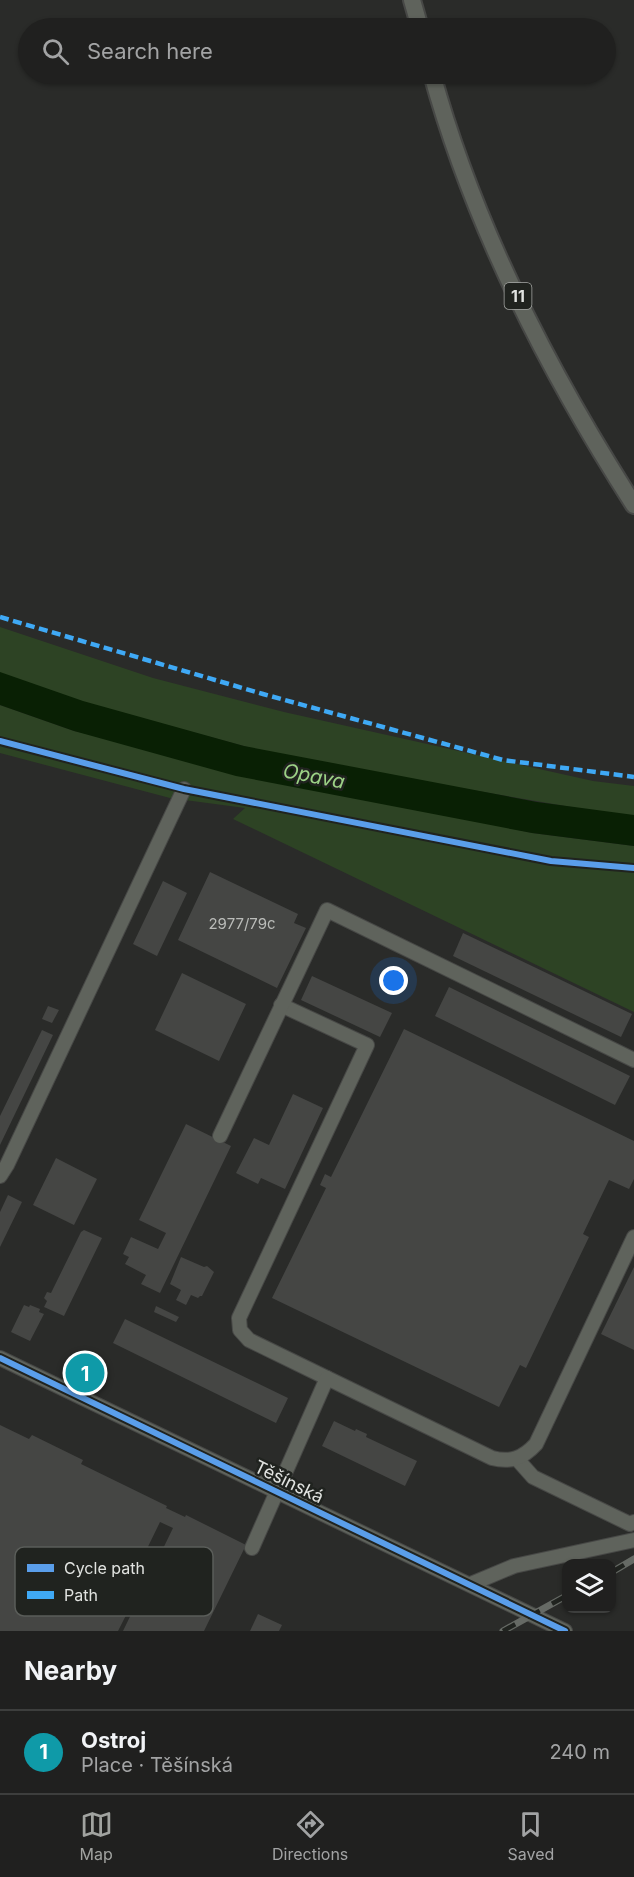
<!DOCTYPE html>
<meta charset="utf-8">
<style>
body{margin:0;font-family:Inter,sans-serif;background:#2d2d2c;color:#f1f3f6}
.controls{position:absolute;right:18px;bottom:18px;display:grid;overflow:hidden;border-radius:12px;box-shadow:0 2px 4px #0004}
.controls button{width:54px;height:54px;display:grid;place-items:center;padding:0;border:0;border-bottom:2px solid #3d3e3d;background:#20201f;color:#f1f3f6;font:30px sans-serif}
.you{position:absolute;left:394px;top:981px;width:21px;height:21px;margin:-15px;border:4px solid #fff;border-radius:50%;background:#1a73e8;box-shadow:0 0 0 9px #1a73e833}
.badge{display:grid;place-items:center;width:39px;height:39px;border-radius:50%;background:#a1a3a0;color:#fff;font-size:20px;font-weight:700}
.pin{position:absolute;translate:-50% -50%;border:3px solid #fff;box-shadow:0 2px 6px #0006}
.list{margin:0;padding:0;list-style:none}
h2{display:flex;justify-content:space-between;align-items:center;height:78px;margin:0;padding:0 24px;font-size:26px}
h2 small{font-size:20px;font-weight:400;color:#a2a3a4}
.list li{display:grid;grid-template-columns:39px 1fr auto;gap:18px;align-items:center;box-sizing:border-box;height:84px;padding:0 24px;border-top:2px solid #3d3e3d}
.list b{display:block;font-size:22px;white-space:nowrap}
.list p{margin:0;font-size:20px;white-space:nowrap;color:#a2a3a4}
.list em{font-size:20px;font-style:normal;color:#a2a3a4}
.icon{flex:none;width:33px;height:33px;fill:none;stroke:currentColor;stroke-width:2;stroke-linecap:round;stroke-linejoin:round}
.map{position:relative;flex:none;width:634px;height:1631px;overflow:hidden}
.search{position:absolute;background:#20201f;box-shadow:0 2px 4px #0004;left:18px;right:18px;top:18px;height:66px;display:flex;align-items:center;gap:15px;box-sizing:border-box;padding:0 21px;border-radius:33px;color:#a2a3a4;font-size:22px}
.sheet{height:162px;background:#20201f}
nav{display:flex;justify-content:space-around;align-items:center;box-sizing:border-box;height:84px;border-top:2px solid #3d3e3d;background:#20201f;font-size:16px;color:#a2a3a4}
nav a{display:grid;justify-items:center;gap:3px}
nav .on{color:#a1a3a0}
.map>svg:first-child{display:block}
</style>
<div class="map">
<svg width="634" height="1631" viewBox="0 0 634 1631">
<rect width="100%" height="100%" fill="#2a2b29"/>
<g fill="#2d4324">
<polygon points="0,627 153,678 284,712 593,781 634,786 634,816 583,809 353,770 263,751 106,709 0,676"/>
<polygon points="0,705 74,731 532,833 634,846 634,1012 233,819 245,808 170,798 0,753"/>
</g>
<polygon fill="#092004" points="0,672 83,701 244,746 537,802 634,815 634,846 532,833 236,776 74,731 0,705"/>
<g fill="#454644">
<polygon points="210,872 298,914 294,923 306,928 277,988 178,940"/>
<polygon points="163,881 187,893 157,956 133,944"/>
<polygon points="463,933 632,1014 621,1037 453,956"/>
<polygon points="182,973 246,1004 219,1061 155,1030"/>
<polygon points="312,976 392,1013 380,1037 301,1000"/>
<polygon points="449,987 630,1076 615,1105 435,1016"/>
<polygon points="48,1006 59,1010 52,1023 42,1019"/>
<polygon points="404,1029 634,1141 634,1179 629,1189 609,1180 583,1234 589,1237 526,1368 520,1365 499,1407 272,1298 326,1188 320,1185 325,1174 331,1177"/>
<polygon points="42,1030 53,1035 0,1145 0,1116"/>
<polygon points="293,1094 323,1108 285,1189 261,1178 258,1184 236,1173 254,1138 269,1145"/>
<polygon points="186,1124 231,1146 160,1293 141,1284 146,1275 125,1264 129,1257 123,1254 131,1237 158,1249 166,1233 139,1220"/>
<polygon points="56,1158 97,1179 74,1225 33,1205"/>
<polygon points="8,1195 22,1202 0,1247 0,1212"/>
<polygon points="84,1230 102,1238 64,1316 44,1307 47,1301 44,1298 47,1292 51,1293 81,1232"/>
<polygon points="181,1257 204,1267 207,1266 214,1272 202,1296 200,1296 198,1298 191,1295 186,1305 176,1300 181,1290 170,1284"/>
<polygon points="634,1267 634,1350 601,1334"/>
<polygon points="24,1305 29,1307 30,1305 40,1309 39,1312 44,1314 30,1341 11,1332"/>
<polygon points="156,1306 179,1317 176,1322 154,1312"/>
<polygon points="125,1319 288,1398 276,1423 113,1343"/>
<polygon points="334,1421 355,1431 356,1429 367,1434 366,1437 417,1461 405,1486 322,1446"/>
<polygon points="0,1425 29,1439 32,1435 83,1460 81,1464 167,1506 166,1508 185,1517 186,1515 246,1545 204,1631 123,1631 173,1528 160,1522 141,1561 144,1562 141,1566 149,1570 118,1631 0,1631"/>
<polygon points="258,1614 282,1625 279,1631 250,1631"/>
</g>
<g fill="none" stroke-linecap="round" stroke-linejoin="round">
<g stroke="#474846" stroke-width="16">
<g id="minor">
<polyline points="281,1005 367,1045 239,1318 240,1330 249,1340 327,1378"/>
<polyline points="220,1136 327,910 634,1060"/>
<polyline points="0,1176 7,1165 184,789"/>
<polyline points="0,1358 565,1631"/>
<polyline points="517,1459 533,1477 630,1524 634,1522"/>
<path d="M 252,1548 L 327,1378 L 492,1458 C 511,1463 523,1458 536,1444 L 634,1237"/>
<polyline points="471,1584 514,1566 634,1540"/>
</g>
</g>
<g stroke="#474846" stroke-width="20">
<g id="major">
<polyline points="412,0 420,28"/>
<path d="M 432,74 C 474,227 548,371 634,505"/>
</g>
</g>
<use href="#minor" stroke="#5f635c" stroke-width="14"/>
<use href="#major" stroke="#5f635c" stroke-width="16"/>
<g stroke="#666a65" stroke-width="7">
<g id="rail">
<polyline points="612,1572 634,1559"/>
<polyline points="503,1631 566,1596"/>
</g>
</g>
<use href="#rail" stroke="#20231f" stroke-width="4.5" stroke-dasharray="14" stroke-linecap="butt"/>
<polyline stroke="#3fa9f5" stroke-width="4.5" stroke-dasharray="9 4.5" stroke-linecap="butt" points="0,617 263,694 503,760 634,777"/>
<g stroke="#20231f" stroke-width="10">
<g id="cycleway">
<polyline points="0,741 184,789 551,861 634,868"/>
<polyline points="0,1358 565,1631"/>
</g>
</g>
<use href="#cycleway" stroke="#5a9eea" stroke-width="6"/>
</g>
<g text-anchor="middle" stroke-width="5" stroke-linejoin="round" paint-order="stroke">
<g font-size="15" fill="#babcb9">
<text x="242" y="929">2977/79c</text>
</g>
<rect fill="#20231f" stroke="#a7a9a6" stroke-width="1.5" x="504.5" y="283" width="27" height="26" rx="4.5"/>
<g font-size="16" font-weight="bold" fill="#e1e3e0">
<text x="518" y="302">11</text>
</g>
<g font-size="18" fill="#e1e3e0" stroke="#20231f">
<text transform="translate(289 1482) rotate(26)" y="6">Těšínská</text>
</g>
<g font-size="20" font-style="italic" fill="#9cd286" stroke="#20231f">
<text transform="translate(314 776) rotate(11)" y="7">Opava</text>
</g>
</g>
<rect x="15" y="1547" width="198" height="69" rx="9" fill="#20231f" stroke="#5a5d59" stroke-width="1.5"/>
<rect x="27" y="1564" width="27" height="8" fill="#5a9eea"/>
<rect x="27" y="1591" width="27" height="8" fill="#3fa9f5"/>
<g font-size="16" fill="#e1e3e0">
<text x="64" y="1574">Cycle path</text>
<text x="64" y="1601">Path</text>
</g>
</svg>
<div class="controls">
<button><svg class="icon" aria-label="layers" viewBox="0 0 24 24"><path d="M12 4l9 5-9 5-9-5zM3 14l9 5 9-5"/></svg></button>
</div>
<div class="you"></div>
<div class="pin badge" style="left:85px;top:1373px;background:#0f9aa8">1</div>
<div class="search"><svg class="icon" aria-label="search" viewBox="0 0 24 24"><circle cx="10" cy="10" r="6"/><path d="M15 15l6 6"/></svg>Search here</div>
</div>
<section class="sheet">
<h2>Nearby<small></small></h2>
<ul class="list">
<li><span class="badge" style="background:#0f9aa8">1</span><div><b>Ostroj</b><p>Place · Těšínská</p></div><em>240 m</em></li>
</ul>
</section>
<nav>
<a class="on"><svg class="icon" aria-label="map" viewBox="0 0 24 24"><path d="M3 6l6-2 6 2 6-2v14l-6 2-6-2-6 2zM9 4v14M15 6v14"/></svg>Map</a>
<a><svg class="icon" aria-label="directions" viewBox="0 0 24 24"><path d="M12 3l9 9-9 9-9-9zM9 14v-3h6M13 9l2 2-2 2"/></svg>Directions</a>
<a><svg class="icon" aria-label="saved" viewBox="0 0 24 24"><path d="M7 4h10v16l-5-4-5 4z"/></svg>Saved</a>
</nav>
